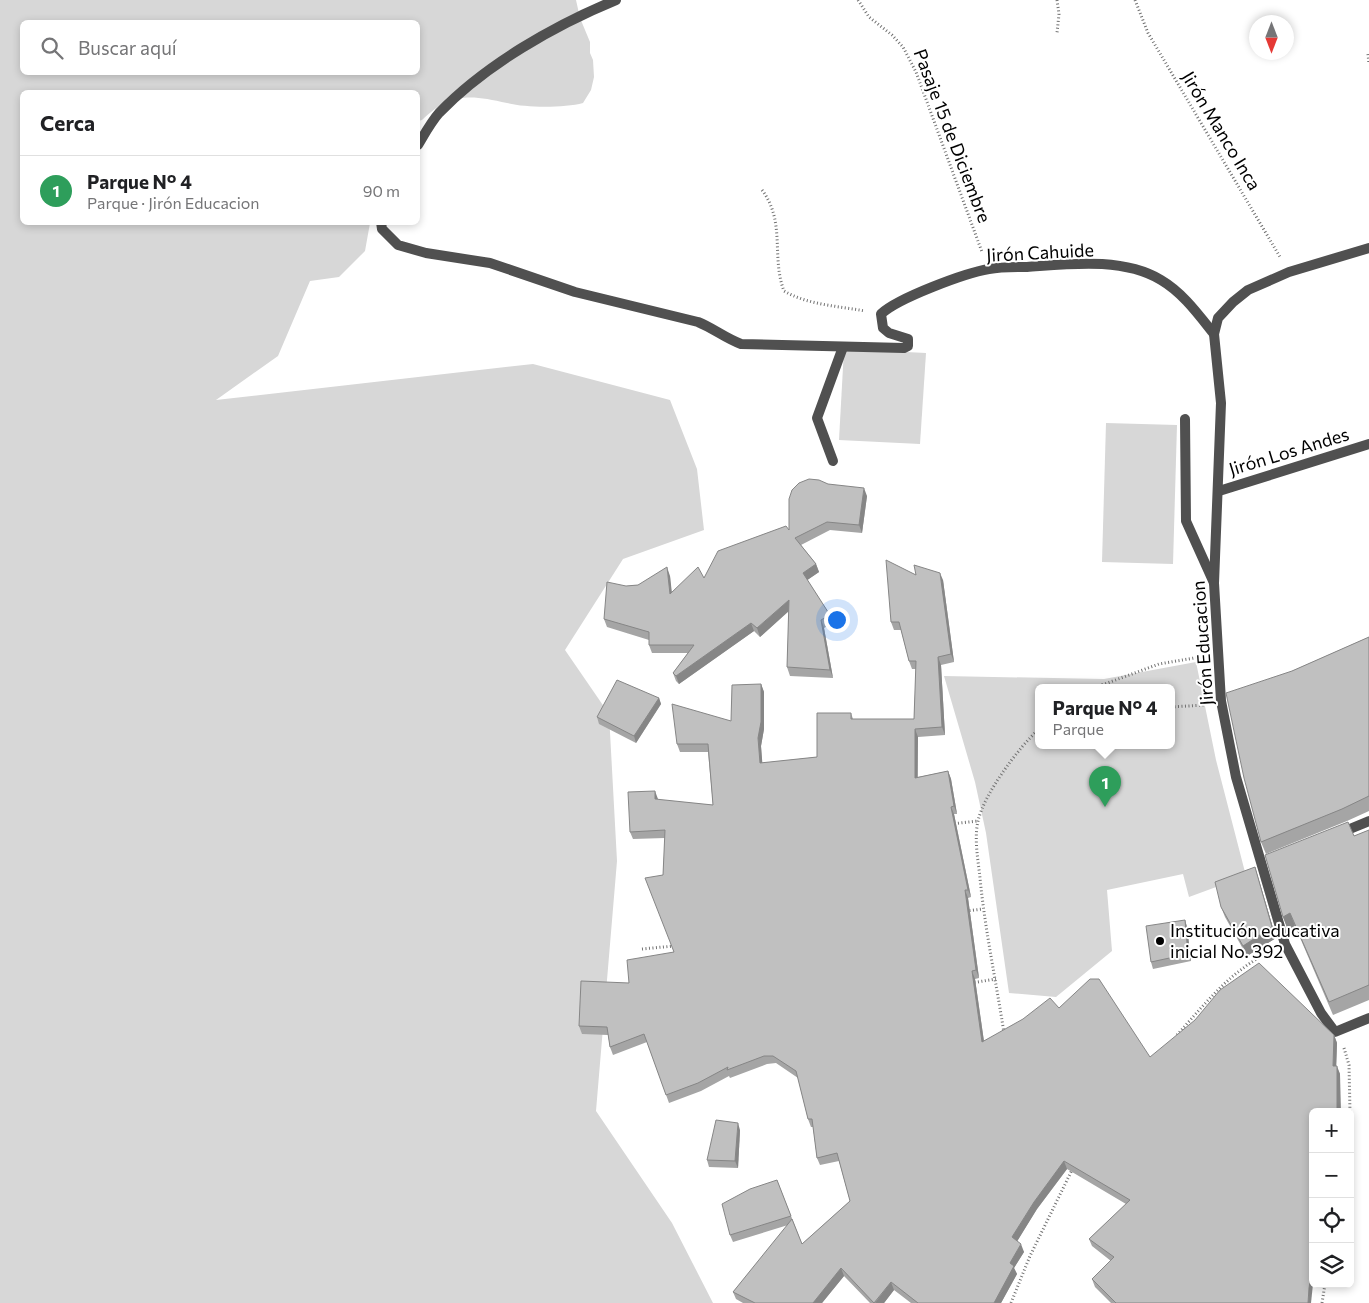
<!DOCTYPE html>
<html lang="es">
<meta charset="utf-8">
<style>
body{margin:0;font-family:Commissioner,sans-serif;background:#f2f2f2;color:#202124}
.controls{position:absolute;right:15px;bottom:15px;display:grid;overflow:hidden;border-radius:8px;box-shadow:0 2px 8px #0003}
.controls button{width:45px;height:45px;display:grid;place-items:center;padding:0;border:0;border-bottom:1px solid #e0e0e0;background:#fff;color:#202124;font:25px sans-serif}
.compass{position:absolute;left:1249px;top:15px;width:45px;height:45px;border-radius:50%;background:#fff;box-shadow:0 2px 8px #0003;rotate:180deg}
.you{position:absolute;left:836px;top:619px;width:18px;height:18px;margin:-12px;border:4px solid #fff;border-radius:50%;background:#1a73e8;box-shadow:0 0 0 8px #1a73e833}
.badge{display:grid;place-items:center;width:32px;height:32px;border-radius:50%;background:#1a73e8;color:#fff;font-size:16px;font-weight:700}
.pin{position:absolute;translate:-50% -41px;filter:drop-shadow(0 1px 2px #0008)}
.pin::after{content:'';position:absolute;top:26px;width:18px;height:15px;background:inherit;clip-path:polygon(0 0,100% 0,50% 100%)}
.popup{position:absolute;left:1035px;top:684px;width:140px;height:65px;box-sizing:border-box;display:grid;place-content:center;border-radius:8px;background:#fff;filter:drop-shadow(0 1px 4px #0005);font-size:16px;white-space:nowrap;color:#757577}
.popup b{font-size:19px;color:#202124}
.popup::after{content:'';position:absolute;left:50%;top:100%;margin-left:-10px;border:10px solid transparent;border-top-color:#fff}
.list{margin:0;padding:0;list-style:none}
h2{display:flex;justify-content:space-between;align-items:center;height:65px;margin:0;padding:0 20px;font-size:21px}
h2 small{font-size:16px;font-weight:400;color:#757577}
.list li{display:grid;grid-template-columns:32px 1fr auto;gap:15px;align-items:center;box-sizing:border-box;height:70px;padding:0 20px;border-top:1px solid #e0e0e0}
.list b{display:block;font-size:19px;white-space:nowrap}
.list p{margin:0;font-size:16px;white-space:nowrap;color:#757577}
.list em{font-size:16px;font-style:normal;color:#757577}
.icon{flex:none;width:28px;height:28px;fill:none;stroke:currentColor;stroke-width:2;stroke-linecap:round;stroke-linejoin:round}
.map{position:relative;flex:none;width:1369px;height:1303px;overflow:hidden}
.search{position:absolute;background:#fff;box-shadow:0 2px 8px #0003;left:20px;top:20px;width:400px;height:55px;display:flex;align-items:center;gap:12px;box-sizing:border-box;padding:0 18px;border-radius:8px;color:#757577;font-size:19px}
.panel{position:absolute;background:#fff;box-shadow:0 2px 8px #0003;left:20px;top:90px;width:400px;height:135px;border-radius:8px}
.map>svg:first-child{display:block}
</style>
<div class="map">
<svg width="1369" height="1303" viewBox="0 0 1369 1303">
<rect width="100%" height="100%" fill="#fff"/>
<g fill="#d7d7d7" fill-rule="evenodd">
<path d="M 0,0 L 576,0 L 580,18 L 590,42 L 590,53 L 593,60 L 594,77 L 591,90 L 583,103 C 564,108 526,108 507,103 C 471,95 451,92 422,120 L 418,121 L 418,92 L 22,92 L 22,222 L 370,223 L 365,251 L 339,277 L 310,281 L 278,356 L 216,400 L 533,364 L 670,400 L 697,469 L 704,530 L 623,559 L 565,650 L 609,714 L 617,861 L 596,1111 L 672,1223 L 713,1303 L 0,1303 ZM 22,22 L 418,22 L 418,72 L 22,72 Z"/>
<polygon points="844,349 926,353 920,444 839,440"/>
<polygon points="1106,423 1177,425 1173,564 1102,562"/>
<path d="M 1196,662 L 1216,760 L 1246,876 L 1189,897 L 1183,874 L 1107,890 L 1112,951 L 1056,997 L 1009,993 L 986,833 L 975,782 L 944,676 L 1104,679 ZM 1039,688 L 1171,688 L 1171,746 L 1039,746 Z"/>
</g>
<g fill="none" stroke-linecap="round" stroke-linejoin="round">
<g stroke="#727272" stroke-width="3" stroke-dasharray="1 2.5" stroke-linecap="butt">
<polyline points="858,0 869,17 892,35 903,47 916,72 982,252"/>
<polyline points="1057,0 1059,14 1057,33"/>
<polyline points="1135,0 1148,33 1280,257"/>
<polyline points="1368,54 1369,64"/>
<path d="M 762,190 C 786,222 771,257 784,291 C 808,305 838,306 865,311"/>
<polyline points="1102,685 1159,664 1200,657"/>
<polyline points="1088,688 1102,685 1118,688"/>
<polyline points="1171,707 1204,705"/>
<polyline points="951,824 978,821"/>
<polyline points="966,911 983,909"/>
<polyline points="642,949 674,946"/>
<polyline points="971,983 996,979"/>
<path d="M 1004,1033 C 996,981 985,930 980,878 C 978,859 974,839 978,821 C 984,794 1019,747 1039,729"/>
<path d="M 1177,1035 C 1205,1004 1231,970 1270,952"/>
<polyline points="1344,1048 1349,1065 1350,1112"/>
<polyline points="1011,1303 1030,1256 1072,1170"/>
<polyline points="1322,1303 1325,1284"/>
</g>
<polyline stroke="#505050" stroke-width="10" points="1185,419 1186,521 1214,583"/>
<g stroke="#505050" stroke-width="10">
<path d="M 418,145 C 424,135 431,122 439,113 C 485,65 555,25 616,0"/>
<path d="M 381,222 L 382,229 L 398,245 L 426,253 L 490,263 L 575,292 L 698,322 C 713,328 725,338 741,344 L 904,348 L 908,346 L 908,339 L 889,333 L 883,328 L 881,314 C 898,298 965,273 989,269 C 1001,267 1015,267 1027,267 C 1069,264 1123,257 1161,280 C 1183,293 1198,314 1214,334"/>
<polyline points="1369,248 1289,272 1248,290 1233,302 1218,318 1214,334 1221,403 1214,583 1221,701 1236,777 1285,944 1321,1013 1335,1032 1369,1018"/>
<polyline points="833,461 817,418 843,347"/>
<polyline points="1219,491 1369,444"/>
<polyline points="1340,833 1369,821"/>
</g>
</g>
<g fill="#a5a5a5">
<polygon points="828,484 867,496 862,533 830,530 801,545 816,564 819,572 807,580 830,615 833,623 824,628 833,678 790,676 787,667 789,611 760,637 754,631 679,684 676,681 673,673 688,653 652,653 649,645 649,640 607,627 604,619 626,586 638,585 670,576 671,592 704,578 789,530"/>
<polygon points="916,575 943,580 954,662 941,665 945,735 918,737 918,777 948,771 951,779 957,814 954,814 971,897 968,898 979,978 975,979 984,1041 1059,1008 1150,1057 1334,1035 1337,1043 1336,1066 1340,1074 1313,1112 1311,1303 1111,1303 1095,1287 1092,1279 1111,1261 1092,1246 1089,1239 1126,1204 1067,1169 1037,1209 1017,1241 1024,1252 1014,1268 1017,1274 1001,1303 911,1303 894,1290 884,1303 870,1303 844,1276 822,1303 743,1303 736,1299 733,1292 788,1225 733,1242 730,1235 777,1180 802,1244 850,1201 839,1161 820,1165 817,1158 813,1127 811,1127 808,1119 798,1078 776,1063 767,1064 730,1078 729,1076 701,1091 669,1103 647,1042 613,1055 610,1047 608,1035 582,1034 579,1026 629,983 674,952 663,875 665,838 633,839 630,832 658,800 713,805 708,752 680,752 677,744 731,721 761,684 764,692 764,729 761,746 762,763 817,757 851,713 853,719 914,719 916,669 912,669 909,661 901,630 894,630 891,622"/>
<polygon points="1369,637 1369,811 1347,821 1266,854 1261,842 1292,671"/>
<polygon points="659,698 661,704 636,743 599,724 597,717"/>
<polygon points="1369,830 1369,1000 1333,1015 1295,926 1288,930 1283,917 1354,836"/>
<polygon points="1255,867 1276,938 1247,956 1225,917 1221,907"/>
<polygon points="1185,920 1187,927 1191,961 1153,969 1151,962"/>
<polygon points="740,1130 738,1168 709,1167 707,1160"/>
</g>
<g fill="#868686">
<polygon points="864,488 867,496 862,533 859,525"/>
<polygon points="816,564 819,572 806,581 803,573"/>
<polygon points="667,567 670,576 673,602 670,594"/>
<polygon points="940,573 943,580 954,662 951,654"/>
<polygon points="789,600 792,608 760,637 757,628"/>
<polygon points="821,620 824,628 833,678 830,670"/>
<polygon points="751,623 754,631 679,684 676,676"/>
<polygon points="938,657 941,665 945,735 942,727"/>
<polygon points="761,684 764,692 764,729 761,746 763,771 760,763 758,738"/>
<polygon points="659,698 661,704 636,743 634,736"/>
<polygon points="915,729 918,737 917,786 915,778"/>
<polygon points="948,771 951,779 957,814 954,806"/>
<polygon points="655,791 658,799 655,799"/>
<polygon points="951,807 954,814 971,897 968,890"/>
<polygon points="1255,867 1276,938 1247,956 1243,946"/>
<polygon points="965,890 968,898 979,978 976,970"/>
<polygon points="1290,913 1295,926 1288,930 1283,917"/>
<polygon points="1185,920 1187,927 1191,961 1188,954"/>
<polygon points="972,971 975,979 985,1049 982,1042"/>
<polygon points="1334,1035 1337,1043 1336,1074 1333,1066"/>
<polygon points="1337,1066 1340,1074 1341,1112 1337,1112"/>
<polygon points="738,1123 740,1130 738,1168 735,1161"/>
<polygon points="1064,1161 1067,1169 1037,1209 1015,1245 1012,1237 1034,1202"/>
<polygon points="1021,1244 1024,1252 1014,1268 1017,1274 1001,1303 994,1303 1010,1263"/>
<polygon points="1313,1262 1313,1284 1311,1303 1308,1303 1309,1288"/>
<polygon points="841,1268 844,1276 822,1303 813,1303"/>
<polygon points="891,1282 894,1290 884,1303 875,1303"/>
</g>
<g fill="#c0c0c0" stroke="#868686">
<polygon points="809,479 819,480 828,484 864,488 859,525 827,522 795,538 816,564 803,573 830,615 821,620 830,670 787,667 789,600 757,628 751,623 676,676 673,673 694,645 649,645 649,632 604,619 607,582 626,586 638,585 667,567 670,594 698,567 704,578 718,551 786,526 789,530 789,499 792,490 799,483"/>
<polygon points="886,560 916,575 914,565 940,573 951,654 938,657 942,727 915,729 915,778 948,771 954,806 951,807 968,890 965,890 976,970 972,971 982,1042 1023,1019 1050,998 1059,1008 1090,979 1099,979 1150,1057 1195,1020 1220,990 1259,963 1334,1035 1333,1066 1337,1066 1337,1112 1313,1112 1313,1262 1309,1288 1308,1303 1116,1303 1092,1279 1114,1257 1089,1239 1130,1200 1064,1161 1034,1202 1012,1237 1021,1244 1010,1263 1014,1266 994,1303 918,1303 891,1282 874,1303 841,1268 813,1303 755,1303 733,1292 792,1219 802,1244 850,1201 837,1153 817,1158 812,1119 808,1119 796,1071 773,1056 764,1056 727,1070 728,1067 698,1083 666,1095 644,1034 610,1047 607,1027 579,1026 581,981 629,983 627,960 674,952 645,878 663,875 665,830 630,832 628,792 655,791 655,799 713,805 708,744 677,744 672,704 731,721 732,685 761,684 761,722 758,738 760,763 817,757 817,713 851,713 851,719 914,719 916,661 909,661 899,622 891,622"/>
<polygon points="1369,637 1369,796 1342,809 1261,842 1244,778 1226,693 1292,671"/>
<polygon points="617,680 659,698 634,736 597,717"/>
<polygon points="1348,822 1354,836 1369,830 1369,985 1329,1002 1290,913 1283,917 1265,855"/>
<polygon points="1255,867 1272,927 1243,946 1221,907 1215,882"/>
<polygon points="1185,920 1188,954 1151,962 1146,926"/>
<polygon points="716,1120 738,1123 735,1161 707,1160"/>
<polygon points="777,1180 791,1216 730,1235 722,1204 750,1189"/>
</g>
<circle fill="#000" stroke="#fff" stroke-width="2" cx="1160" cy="941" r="5"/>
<g text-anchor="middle" stroke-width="4" stroke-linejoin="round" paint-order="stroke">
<g font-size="18" fill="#000" stroke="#fff">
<text transform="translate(1221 131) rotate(59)" y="6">Jirón Manco Inca</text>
<text transform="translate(952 136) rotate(69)" y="6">Pasaje 15 de Diciembre</text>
<text transform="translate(1040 253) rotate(-3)" y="6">Jirón Cahuide</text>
<text transform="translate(1289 452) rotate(-17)" y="6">Jirón Los Andes</text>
<text transform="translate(1203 643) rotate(-94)" y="6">Jirón Educacion</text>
</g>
<g font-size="18" fill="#000" stroke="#fff" text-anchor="start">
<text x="1170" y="937">Institución educativa<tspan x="1170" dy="21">inicial No. 392</tspan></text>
</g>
</g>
</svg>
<div class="controls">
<button>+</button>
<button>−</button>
<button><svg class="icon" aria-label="locate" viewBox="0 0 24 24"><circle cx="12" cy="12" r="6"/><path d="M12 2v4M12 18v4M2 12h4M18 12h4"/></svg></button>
<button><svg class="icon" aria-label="layers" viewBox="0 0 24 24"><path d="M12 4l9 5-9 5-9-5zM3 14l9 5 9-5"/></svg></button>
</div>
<svg class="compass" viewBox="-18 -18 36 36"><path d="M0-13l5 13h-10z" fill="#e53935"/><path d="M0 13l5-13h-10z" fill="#757577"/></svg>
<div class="you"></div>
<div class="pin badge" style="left:1105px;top:807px;background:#2e9e5b">1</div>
<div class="popup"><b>Parque N° 4</b>Parque</div>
<div class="search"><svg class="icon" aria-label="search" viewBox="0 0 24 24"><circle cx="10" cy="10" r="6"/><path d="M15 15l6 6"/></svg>Buscar aquí</div>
<section class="panel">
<h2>Cerca<small></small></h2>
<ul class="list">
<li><span class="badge" style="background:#2e9e5b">1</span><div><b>Parque N° 4</b><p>Parque · Jirón Educacion</p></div><em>90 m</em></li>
</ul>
</section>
</div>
